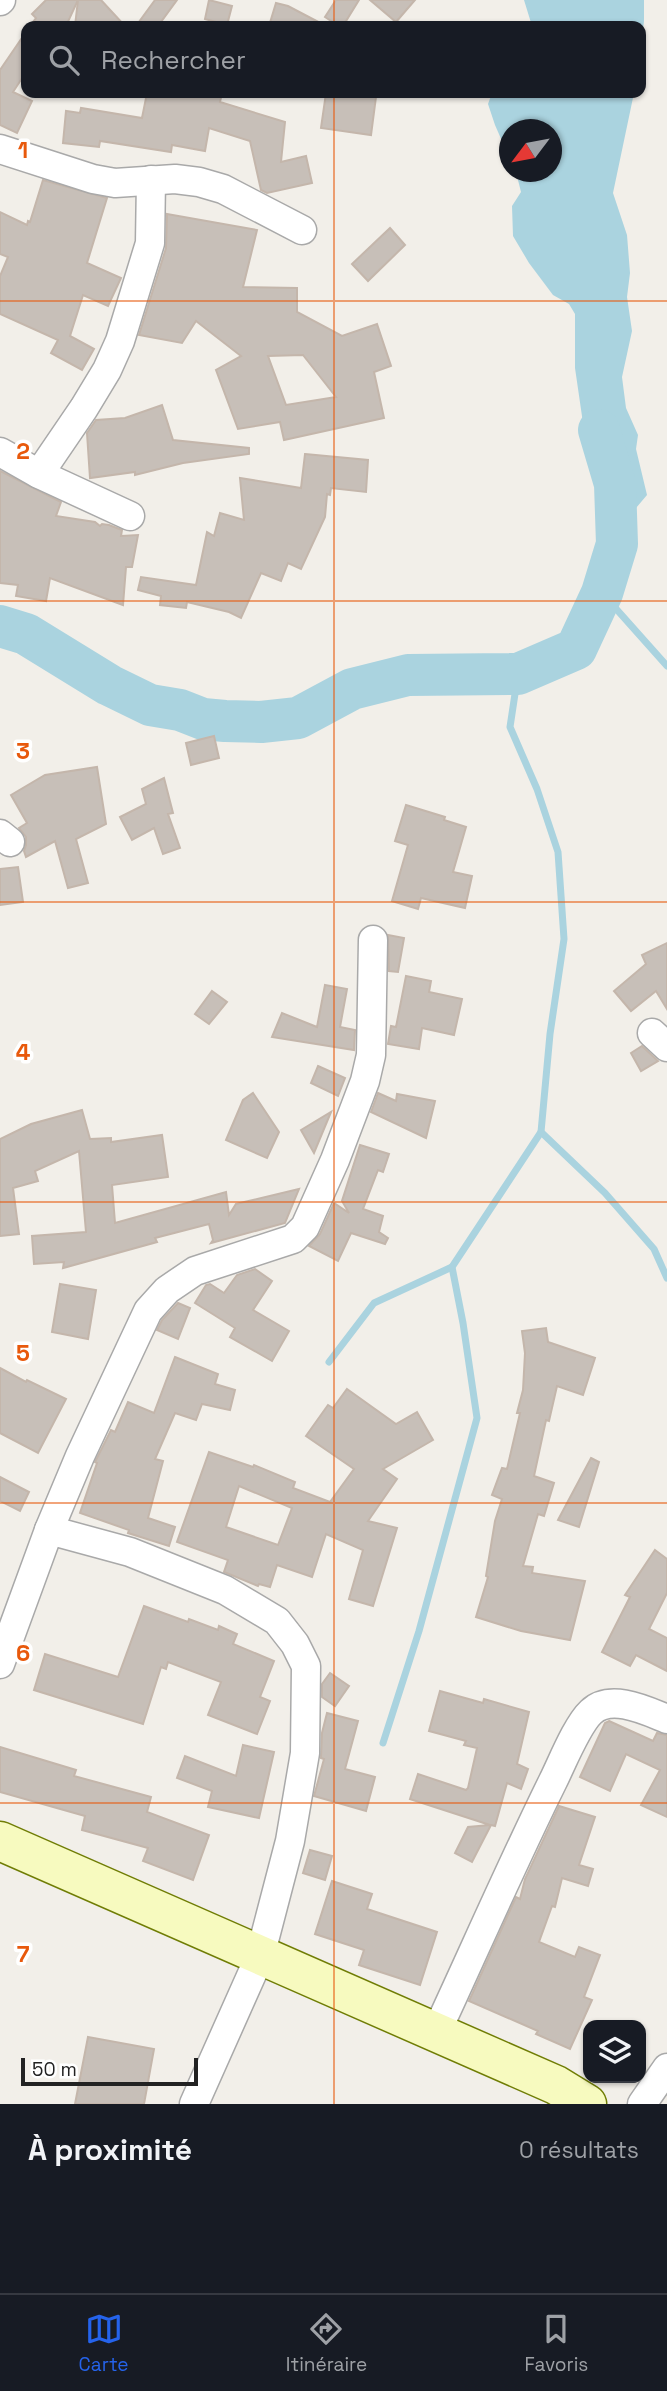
<!DOCTYPE html>
<html lang="fr">
<meta charset="utf-8">
<style>
body{margin:0;font-family:"Space Grotesk",sans-serif;background:#242831;color:#f1f3f6}
.controls{position:absolute;right:21px;bottom:21px;display:grid;overflow:hidden;border-radius:14px;box-shadow:0 2px 5px #0004}
.controls button{width:63px;height:63px;display:grid;place-items:center;padding:0;border:0;border-bottom:2px solid #363941;background:#171b24;color:#f1f3f6;font:35px sans-serif}
.compass{position:absolute;left:499px;top:119px;width:63px;height:63px;border-radius:50%;background:#171b24;box-shadow:0 2px 5px #0004;rotate:238deg}
.scale{position:absolute;left:21px;bottom:18px;width:177px;box-sizing:border-box;padding-left:7px;border:4px solid #222;border-top:0;font-size:19px;line-height:24px;white-space:nowrap;color:#222;-webkit-text-stroke:5px #fff;paint-order:stroke}
.list{margin:0;padding:0;list-style:none}
h2{display:flex;justify-content:space-between;align-items:center;height:91px;margin:0;padding:0 28px;font-size:30px}
h2 small{font-size:23px;font-weight:400;color:#9ea1a6}
.icon{flex:none;width:38px;height:38px;fill:none;stroke:currentColor;stroke-width:2;stroke-linecap:round;stroke-linejoin:round}
.map{position:relative;flex:none;width:667px;height:2104px;overflow:hidden}
.search{position:absolute;background:#171b24;box-shadow:0 2px 5px #0004;left:21px;right:21px;top:21px;height:77px;display:flex;align-items:center;gap:18px;box-sizing:border-box;padding:0 24px;border-radius:14px;color:#9ea1a6;font-size:26px}
.sheet{height:189px;background:#171b24}
nav{display:flex;justify-content:space-around;align-items:center;box-sizing:border-box;height:98px;border-top:2px solid #363941;background:#171b24;font-size:19px;color:#9ea1a6}
nav a{display:grid;justify-items:center;gap:4px}
nav .on{color:#2563eb}
.map>svg:first-child{display:block}
</style>
<div class="map">
<svg width="667" height="2104" viewBox="0 0 667 2104">
<rect width="100%" height="100%" fill="#f2efe9"/>
<g fill="#aad3df">
<polygon points="524,0 644,0 644,21 641,46 641,26 532,26"/>
<polygon points="492,93 634,93 613,193 627,235 630,273 627,297 632,331 622,377 626,408 638,435 636,449 647,495 636,508 625,508 615,484 597,459 584,430 575,368 575,314 569,304 553,295 529,263 513,236 512,206 521,192 516,172 552,172 552,130 510,130 509,157 495,125 488,104"/>
</g>
<g fill="none" stroke-linecap="round" stroke-linejoin="round">
<g stroke="#aad3df" stroke-width="7">
<polyline points="602,593 667,666"/>
<polyline points="518,674 510,727 537,789 558,852 564,939 550,1034 541,1132 605,1193 654,1249 667,1278"/>
<polyline points="329,1362 374,1303 452,1267"/>
<polyline points="383,1743 419,1631 477,1418 463,1323 452,1267 541,1132"/>
</g>
<polyline stroke="#aad3df" stroke-width="42" points="0,626 26,634 109,685 150,705 180,710 203,719 225,721 261,722 298,718 352,689 408,675 518,674 576,649 602,593 617,544 615,484 599,430"/>
</g>
<g fill="#c7bfb8" stroke="#c4b6ab" stroke-width="2" fill-rule="evenodd">
<polygon points="46,0 78,0 66,26 30,26 36,18 32,14"/>
<polygon points="78,0 101,0 125,26 75,26"/>
<polygon points="155,0 177,0 158,26 136,26"/>
<polygon points="209,0 232,6 227,25 205,19"/>
<polygon points="336,0 359,0 343,26 339,26 325,17"/>
<polygon points="370,0 415,0 396,22"/>
<polygon points="276,3 288,6 326,26 269,26"/>
<polygon points="26,32 26,72 13,92 32,101 17,133 0,125 0,70"/>
<polygon points="147,93 222,93 220,102 285,122 281,162 306,156 312,183 267,193 261,190 250,141 209,128 205,151 172,145 171,152 100,141 99,147 63,143 66,111 80,113 81,108 142,118"/>
<polygon points="326,93 376,97 371,135 321,128"/>
<polygon points="43,180 107,198 87,263 121,278 108,306 83,295 70,336 94,349 82,370 51,353 58,340 0,314 0,276 8,257 0,254 0,212 27,225 28,221 30,222"/>
<path d="M 167,214 L 257,230 L 243,287 L 297,288 L 297,312 L 342,336 L 377,324 L 391,366 L 374,372 L 384,418 L 284,440 L 280,422 L 238,429 L 216,370 L 241,356 L 196,321 L 182,343 L 139,335 L 166,248 ZM 303,355 L 336,397 L 286,405 L 268,356 Z"/>
<polygon points="390,228 405,245 368,281 352,264"/>
<polygon points="162,405 173,440 249,448 249,454 183,463 135,475 135,472 90,478 87,433 96,420 125,418"/>
<polygon points="305,454 368,460 366,492 331,488 330,495 327,494 325,517 301,569 288,563 281,581 261,573 241,618 229,612 187,602 186,608 160,605 161,596 138,590 141,577 196,585 207,532 214,536 220,513 244,520 240,478 301,488"/>
<polygon points="0,471 61,502 56,516 95,522 100,526 102,524 109,525 122,530 121,536 138,535 132,567 126,567 123,605 50,578 46,601 16,596 18,585 0,583"/>
<polygon points="214,736 219,758 191,765 186,743"/>
<polygon points="97,767 106,824 76,839 88,883 68,888 55,841 26,857 24,851 26,845 26,837 19,828 27,823 11,795 45,775"/>
<polygon points="164,778 173,813 168,814 180,848 163,854 154,828 132,840 120,817 146,804 142,789"/>
<polygon points="406,805 445,817 444,820 466,827 453,872 472,876 465,908 421,898 418,909 392,901 408,845 395,841"/>
<polygon points="18,867 23,902 0,905 0,869"/>
<polygon points="388,935 404,938 398,972 389,971"/>
<polygon points="667,943 667,1009 656,991 631,1011 614,991 646,964 642,955"/>
<polygon points="406,976 431,981 429,992 462,999 454,1035 422,1028 419,1049 388,1044 391,1026 396,1027"/>
<polygon points="325,985 347,989 340,1027 355,1030 354,1050 272,1037 282,1013 317,1027"/>
<polygon points="212,991 227,1002 209,1024 195,1014"/>
<polygon points="642,1046 658,1061 641,1071 631,1053"/>
<polygon points="318,1066 345,1078 338,1096 311,1083"/>
<polygon points="253,1093 279,1132 267,1158 226,1140 243,1100"/>
<polygon points="378,1093 396,1101 397,1094 435,1101 426,1138 371,1112"/>
<polygon points="82,1110 90,1139 111,1138 111,1142 162,1135 168,1177 112,1185 115,1223 226,1192 229,1215 236,1204 299,1189 285,1223 211,1243 213,1240 209,1224 155,1238 157,1242 63,1268 64,1262 34,1264 32,1236 86,1232 79,1151 35,1171 38,1181 13,1188 19,1234 0,1236 0,1139 31,1124"/>
<polygon points="331,1112 314,1153 301,1130"/>
<polygon points="360,1145 389,1154 383,1172 378,1170 363,1209 383,1216 379,1232 388,1238 385,1244 351,1233 338,1261 309,1246 320,1234 334,1203 349,1213 342,1201"/>
<polygon points="255,1269 272,1281 253,1310 289,1331 272,1361 230,1337 235,1328 195,1303 206,1285 210,1284 224,1293 237,1275"/>
<polygon points="60,1284 96,1290 88,1339 52,1332"/>
<polygon points="178,1303 190,1308 178,1339 157,1330 162,1320"/>
<polygon points="546,1328 548,1342 595,1358 583,1395 557,1386 549,1421 546,1420 534,1476 554,1483 544,1516 538,1514 523,1566 533,1567 532,1573 585,1581 570,1640 521,1631 476,1617 488,1577 486,1576 495,1521 502,1499 492,1495 502,1468 507,1469 520,1413 517,1413 523,1390 525,1353 522,1331"/>
<polygon points="175,1357 218,1374 215,1384 235,1390 230,1410 202,1404 196,1420 175,1413 155,1459 163,1461 148,1518 175,1527 169,1546 128,1533 129,1530 80,1513 97,1463 95,1462 111,1430 115,1432 128,1402 154,1413"/>
<polygon points="0,1368 26,1382 27,1380 66,1399 38,1453 0,1433"/>
<path d="M 347,1389 L 396,1424 L 417,1412 L 433,1440 L 383,1469 L 397,1479 L 368,1521 L 397,1528 L 373,1606 L 349,1599 L 363,1550 L 326,1534 L 312,1577 L 277,1565 L 270,1587 L 259,1584 L 258,1586 L 224,1572 L 228,1560 L 177,1542 L 209,1452 L 253,1467 L 254,1465 L 295,1482 L 293,1488 L 330,1502 L 354,1469 L 306,1436 L 328,1405 L 333,1408 ZM 239,1486 L 292,1508 L 278,1545 L 226,1527 Z"/>
<polygon points="591,1458 599,1462 579,1527 558,1520"/>
<polygon points="0,1477 29,1492 20,1511 0,1501"/>
<polygon points="655,1550 667,1559 667,1593 649,1629 667,1638 667,1671 636,1655 630,1666 602,1652 630,1597 625,1595"/>
<polygon points="144,1606 188,1622 189,1619 218,1630 219,1626 237,1634 233,1644 274,1661 260,1697 270,1701 257,1734 208,1715 221,1682 168,1662 166,1669 161,1667 143,1724 34,1690 45,1654 118,1677"/>
<polygon points="330,1673 349,1686 335,1706 322,1697 322,1684"/>
<polygon points="440,1691 483,1703 484,1699 529,1712 517,1764 528,1769 521,1789 507,1783 495,1826 491,1825 472,1862 455,1853 468,1827 490,1825 410,1799 418,1774 466,1790 468,1788 477,1748 464,1745 466,1741 429,1731"/>
<polygon points="327,1713 358,1721 345,1769 375,1777 366,1811 314,1796 324,1759 321,1758 322,1733"/>
<polygon points="609,1721 653,1741 657,1733 667,1735 667,1817 641,1805 660,1770 626,1754 610,1791 580,1777 605,1723"/>
<polygon points="243,1745 274,1752 259,1818 208,1807 212,1791 177,1778 185,1756 236,1776"/>
<polygon points="0,1747 76,1770 74,1776 151,1797 147,1812 209,1835 193,1880 143,1861 148,1848 82,1830 85,1816 0,1792"/>
<polygon points="559,1806 595,1817 579,1865 593,1869 588,1886 562,1878 555,1907 552,1906 539,1942 575,1957 579,1947 600,1955 584,1997 592,2000 570,2049 536,2034 538,2031 469,2001 516,1897 520,1899 525,1879"/>
<polygon points="310,1850 332,1856 325,1880 303,1873"/>
<polygon points="332,1881 372,1894 367,1909 437,1932 420,1985 359,1965 364,1950 315,1934"/>
<polygon points="88,2037 154,2049 144,2104 75,2104"/>
</g>
<g fill="none" stroke-linecap="round" stroke-linejoin="round">
<g stroke="#a9a9a9" stroke-width="31">
<g id="street">
<polyline points="0,1 1,0"/>
<polyline points="0,149 93,179 115,183 175,179 199,182 223,189 302,230"/>
<polyline points="0,452 39,474 130,516"/>
<polyline points="39,474 84,408 107,370 120,341 150,243 151,180"/>
<polyline points="0,834 10,842"/>
<polyline points="652,1033 667,1047"/>
<polyline points="49,1530 130,1552 225,1590 277,1621 295,1644 306,1666 305,1753 290,1841 260,1956 194,2104"/>
<polyline points="0,1664 49,1530 80,1456 148,1311 167,1290 195,1271 293,1239 305,1227 335,1160 365,1081 371,1055 373,940"/>
<path d="M 436,2033 C 475,1949 512,1864 553,1781 C 562,1763 577,1725 591,1712 C 611,1693 647,1711 667,1719"/>
<polyline points="642,2104 667,2068"/>
</g>
</g>
<g stroke="#707d05" stroke-width="41">
<polyline id="secondary" points="0,1841 556,2085 587,2104"/>
</g>
<use href="#street" stroke="#fff" stroke-width="28"/>
<use href="#secondary" stroke="#f7fabf" stroke-width="38"/>
</g>
<path fill="none" stroke="#e8590c" stroke-width="2" stroke-opacity="0.55" d="M 334,0 L 334,26M 334,93 L 334,2104M 0,301 L 667,301M 0,601 L 667,601M 0,902 L 667,902M 0,1202 L 667,1202M 0,1503 L 667,1503M 0,1803 L 667,1803"/>
<g font-size="23" text-anchor="middle" font-weight="bold" fill="#e8590c" stroke="#fff" stroke-width="7" stroke-linejoin="round" paint-order="stroke">
<text x="23" y="158">1</text>
<text x="23" y="459">2</text>
<text x="23" y="759">3</text>
<text x="23" y="1060">4</text>
<text x="23" y="1361">5</text>
<text x="23" y="1661">6</text>
<text x="23" y="1962">7</text>
</g>
</svg>
<div class="controls">
<button><svg class="icon" aria-label="layers" viewBox="0 0 24 24"><path d="M12 4l9 5-9 5-9-5zM3 14l9 5 9-5"/></svg></button>
</div>
<svg class="compass" viewBox="-18 -18 36 36"><path d="M0-13l5 13h-10z" fill="#e53935"/><path d="M0 13l5-13h-10z" fill="#9ea1a6"/></svg>
<div class="scale">50 m</div>
<div class="search"><svg class="icon" aria-label="search" viewBox="0 0 24 24"><circle cx="10" cy="10" r="6"/><path d="M15 15l6 6"/></svg>Rechercher</div>
</div>
<section class="sheet">
<h2>À proximité<small>0 résultats</small></h2>
<ul class="list">
</ul>
</section>
<nav>
<a class="on"><svg class="icon" aria-label="map" viewBox="0 0 24 24"><path d="M3 6l6-2 6 2 6-2v14l-6 2-6-2-6 2zM9 4v14M15 6v14"/></svg>Carte</a>
<a><svg class="icon" aria-label="directions" viewBox="0 0 24 24"><path d="M12 3l9 9-9 9-9-9zM9 14v-3h6M13 9l2 2-2 2"/></svg>Itinéraire</a>
<a><svg class="icon" aria-label="saved" viewBox="0 0 24 24"><path d="M7 4h10v16l-5-4-5 4z"/></svg>Favoris</a>
</nav>
